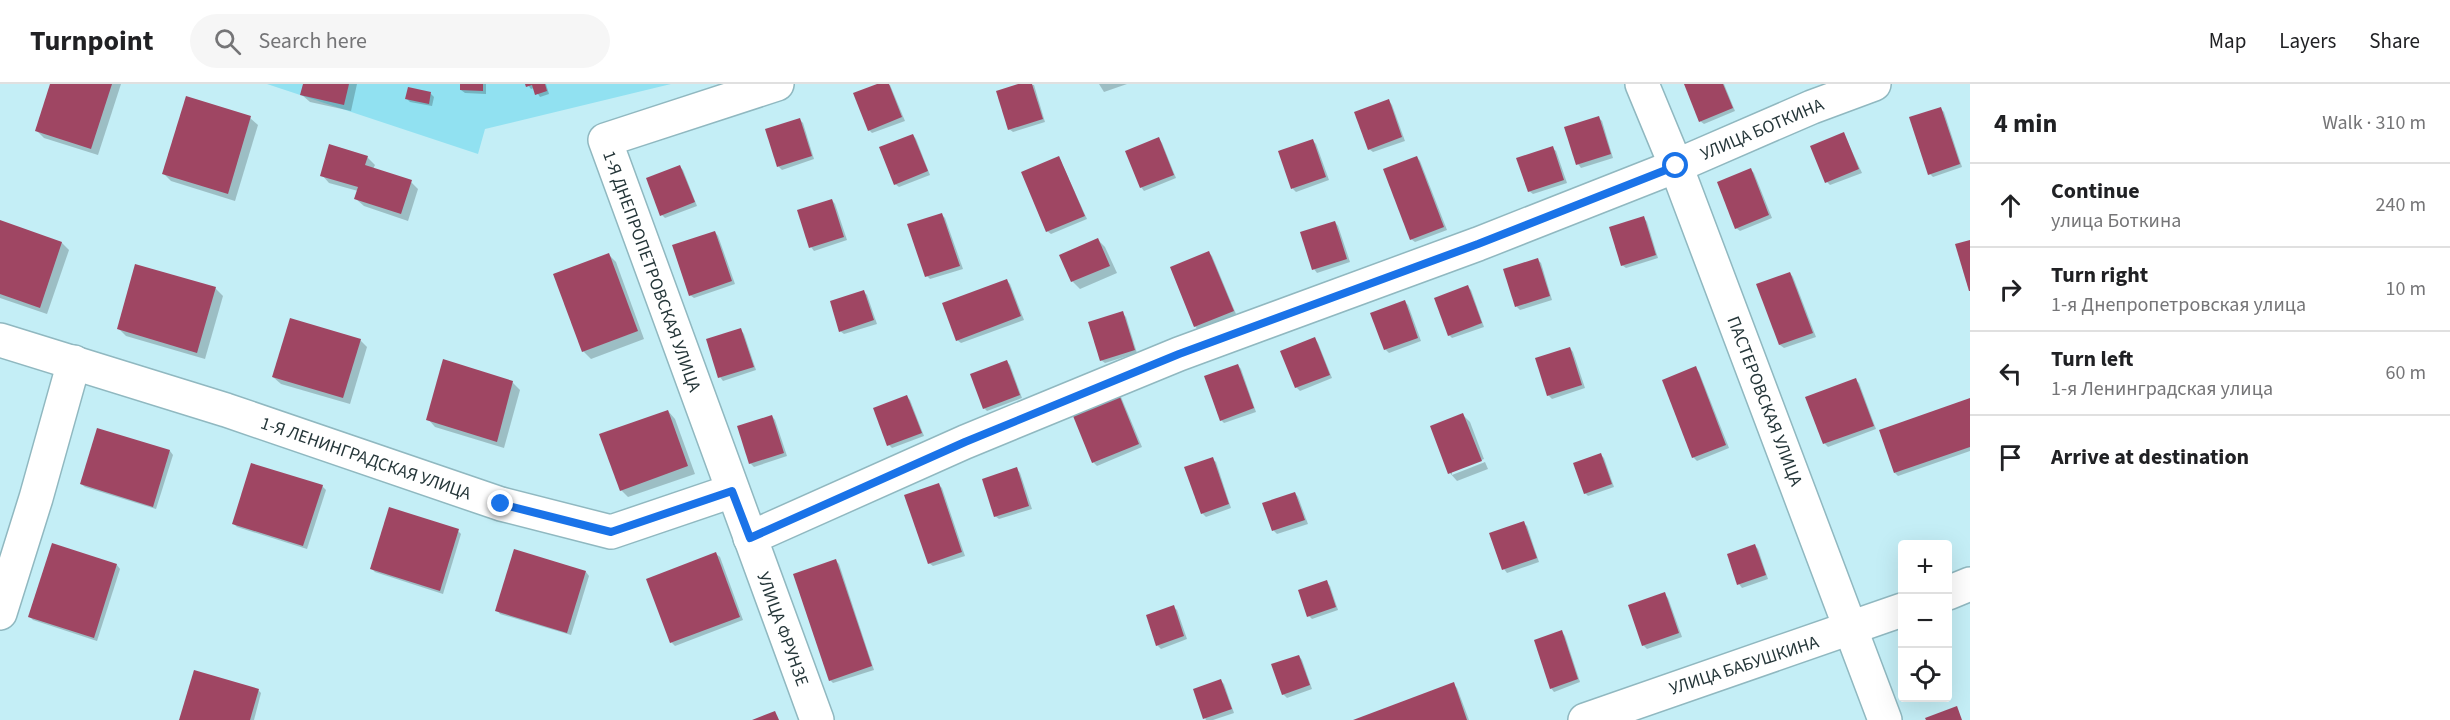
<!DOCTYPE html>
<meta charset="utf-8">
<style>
body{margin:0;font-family:"Source Sans 3",sans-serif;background:#f6f6f6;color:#202124}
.controls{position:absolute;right:18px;bottom:18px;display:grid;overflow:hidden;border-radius:6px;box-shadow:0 6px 24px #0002}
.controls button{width:54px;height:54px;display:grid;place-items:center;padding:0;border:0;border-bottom:2px solid #e0e0e0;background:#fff;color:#202124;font:30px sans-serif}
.stop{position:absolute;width:18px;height:18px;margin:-14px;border:4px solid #1a73e8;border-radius:50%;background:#fff}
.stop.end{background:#1a73e8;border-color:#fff;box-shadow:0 2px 6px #0008}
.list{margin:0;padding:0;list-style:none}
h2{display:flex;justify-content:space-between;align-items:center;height:78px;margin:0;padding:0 24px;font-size:26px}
h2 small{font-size:20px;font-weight:400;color:#757577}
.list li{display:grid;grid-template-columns:39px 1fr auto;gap:18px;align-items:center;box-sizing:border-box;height:84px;padding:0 24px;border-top:2px solid #e0e0e0}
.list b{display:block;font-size:22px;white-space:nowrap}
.list p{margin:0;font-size:20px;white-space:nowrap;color:#757577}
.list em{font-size:20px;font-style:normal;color:#757577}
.icon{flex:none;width:33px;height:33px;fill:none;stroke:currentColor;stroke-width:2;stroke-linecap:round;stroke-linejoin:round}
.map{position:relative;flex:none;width:1970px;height:636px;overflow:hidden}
header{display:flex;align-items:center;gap:36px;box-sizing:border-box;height:84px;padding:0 30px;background:#fff;border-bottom:2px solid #e0e0e0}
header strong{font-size:28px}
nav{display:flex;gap:33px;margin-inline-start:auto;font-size:21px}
.search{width:420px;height:54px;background:#f6f6f6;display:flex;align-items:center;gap:15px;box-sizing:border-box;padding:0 21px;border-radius:33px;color:#757577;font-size:22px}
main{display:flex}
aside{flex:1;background:#fff}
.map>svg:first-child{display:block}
</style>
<header>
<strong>Turnpoint</strong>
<div class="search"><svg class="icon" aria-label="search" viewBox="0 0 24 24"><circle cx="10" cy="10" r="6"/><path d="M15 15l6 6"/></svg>Search here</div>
<nav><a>Map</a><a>Layers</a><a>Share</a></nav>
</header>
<main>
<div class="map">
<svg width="1970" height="636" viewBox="0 0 1970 636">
<rect width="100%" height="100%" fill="#c4eef6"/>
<polygon fill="#91e1f1" points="267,0 671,0 485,45 478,70"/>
<g fill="#0003">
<polygon points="51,0 121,0 98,71 44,54 36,46"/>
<polygon points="305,0 357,0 351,27 310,18 302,11"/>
<polygon points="461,0 486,0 486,10 465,9 461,6"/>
<polygon points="527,0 546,0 549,10 540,13 534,4 531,5"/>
<polygon points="881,0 890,1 905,37 872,49 869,46"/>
<polygon points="1023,0 1034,1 1045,38 1013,48 1009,45"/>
<polygon points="1099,0 1127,0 1104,8"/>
<polygon points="1689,0 1724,0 1735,27 1704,40 1700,37"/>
<polygon points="431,10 434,13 432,22 410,18 407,15"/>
<polygon points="1389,17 1392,21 1405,57 1373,68 1369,65"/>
<polygon points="1940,24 1944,28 1962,83 1933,93 1930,90"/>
<polygon points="250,34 258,41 235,117 171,97 164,90"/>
<polygon points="1599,34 1602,37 1613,74 1581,84 1578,80"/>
<polygon points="800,36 803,39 814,75 782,86 779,83 767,46"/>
<polygon points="1844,50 1862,89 1830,101 1827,98"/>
<polygon points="913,51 916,55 930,91 899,103 895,100"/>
<polygon points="1159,55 1162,59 1176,94 1144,107 1141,103"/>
<polygon points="1313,57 1316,60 1329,96 1296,108 1293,105 1280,68"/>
<polygon points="1552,64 1556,67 1567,99 1533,110 1529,107"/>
<polygon points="367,73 375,81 373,85 411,98 418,105 408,137 364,122 356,115 358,107 329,99 322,91"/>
<polygon points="1059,73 1087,135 1051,150 1047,147"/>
<polygon points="1417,73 1420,77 1447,146 1415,158 1411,155"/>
<polygon points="680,83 683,86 697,122 665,134 662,131"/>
<polygon points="1751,86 1754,89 1772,134 1740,147 1736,144"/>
<polygon points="832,116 835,120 847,156 814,167 811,163"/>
<polygon points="942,131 945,134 963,185 930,195 927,192"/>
<polygon points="1644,134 1647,138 1658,174 1626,184 1622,181"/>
<polygon points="0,138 62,159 69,166 47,230 0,214"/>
<polygon points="1335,138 1338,142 1350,178 1317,189 1314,185"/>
<polygon points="715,148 718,152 735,200 694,214 690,211"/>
<polygon points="1098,156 1105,163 1117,189 1080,205 1072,197"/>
<polygon points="1209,169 1212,172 1236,230 1198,246 1195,242"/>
<polygon points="609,171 616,178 644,255 591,275 583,267"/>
<polygon points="1538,176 1541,179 1552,216 1520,226 1517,223 1505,186"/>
<polygon points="1790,189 1793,193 1816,253 1784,264 1780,261"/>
<polygon points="1007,197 1010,200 1024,236 961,259 957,256"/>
<polygon points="1468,203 1471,206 1484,243 1452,254 1449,251"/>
<polygon points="215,204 223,212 205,275 126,252 119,245"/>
<polygon points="864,208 867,211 877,240 844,250 840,247"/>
<polygon points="1405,218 1408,221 1421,257 1389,269 1385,265"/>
<polygon points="1122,229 1126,233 1137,269 1105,279 1101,276"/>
<polygon points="741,246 744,250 756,286 723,297 720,293"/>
<polygon points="1315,255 1318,259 1332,294 1300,307 1296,303"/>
<polygon points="360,256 367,263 350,320 281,300 273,293"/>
<polygon points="1570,264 1573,268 1585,304 1552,315 1548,311"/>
<polygon points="1007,278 1010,281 1022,314 987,327 984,324"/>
<polygon points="1238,281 1241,285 1256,328 1224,339 1221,336"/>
<polygon points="1695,284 1699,288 1729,364 1697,377 1693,373"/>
<polygon points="1855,296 1859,299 1876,345 1828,363 1825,360 1807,314"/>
<polygon points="512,298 520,306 504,364 435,343 428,335"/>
<polygon points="1118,310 1121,313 1142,363 1097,382 1093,378"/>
<polygon points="907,313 910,316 924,352 892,364 889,361"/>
<polygon points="1970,316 1970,367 1898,392 1895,389"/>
<polygon points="668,327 675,335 695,390 628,413 621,406"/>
<polygon points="1463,331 1470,338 1484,375 1452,387 1452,391 1485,378 1488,385 1457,397 1450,389 1432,342"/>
<polygon points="772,332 775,336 787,372 754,383 750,379"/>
<polygon points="170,367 173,371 156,425 85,403 81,400"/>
<polygon points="1601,371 1604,374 1614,403 1588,412 1585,409"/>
<polygon points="1212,375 1216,378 1231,424 1206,433 1202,429"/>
<polygon points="1017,385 1020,389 1032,425 999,435 995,432"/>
<polygon points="939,401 942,404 965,472 933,482 929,479"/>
<polygon points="322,402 326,406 307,465 237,443 234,440"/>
<polygon points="1295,409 1298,413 1308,440 1277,450 1274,447 1264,420"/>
<polygon points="1523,439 1527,442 1539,478 1507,489 1504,485"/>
<polygon points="458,447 461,450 443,510 375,488 372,485"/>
<polygon points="1755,462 1758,465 1768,495 1742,504 1739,500"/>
<polygon points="716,470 720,473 743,536 675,562 671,558"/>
<polygon points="836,477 839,480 874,586 833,599 830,596"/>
<polygon points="117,481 120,485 97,557 33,536 30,533"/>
<polygon points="586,488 589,492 571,551 500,530 497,526"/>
<polygon points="1326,498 1330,502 1338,526 1312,535 1309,532"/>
<polygon points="1664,510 1668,514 1682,553 1647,565 1643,561"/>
<polygon points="1173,523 1177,526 1187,555 1161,565 1157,561"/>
<polygon points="1562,548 1565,552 1580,598 1554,608 1551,604"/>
<polygon points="1299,572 1302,576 1312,605 1287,614 1283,610"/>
<polygon points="1220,596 1224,600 1234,629 1213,636 1206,636 1205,634"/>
<polygon points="1453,600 1457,604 1469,636 1356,636"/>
<polygon points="258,606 261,609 254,636 181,636"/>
</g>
<g fill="#9f4663">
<polygon points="50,0 112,0 91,65 35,47"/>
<polygon points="303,0 349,0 344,21 300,11"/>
<polygon points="460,0 483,0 483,7 460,6"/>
<polygon points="525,0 545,0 547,7 535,11 532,1 526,3"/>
<polygon points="877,0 889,0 902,33 868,47 853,9"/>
<polygon points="1018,0 1032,0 1043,35 1008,46 996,7"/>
<polygon points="1684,0 1723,0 1733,24 1699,38"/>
<polygon points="408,3 431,8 429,20 405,15"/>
<polygon points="186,12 251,32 228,110 162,90"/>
<polygon points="1389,15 1402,53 1368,66 1354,28"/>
<polygon points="1941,23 1960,80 1928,91 1909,33"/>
<polygon points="1599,32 1611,70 1576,81 1564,43"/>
<polygon points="800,34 812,72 777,83 765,45"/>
<polygon points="1844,48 1859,85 1825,99 1810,62"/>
<polygon points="913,50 928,87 894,101 879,63"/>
<polygon points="1159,53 1174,91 1140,104 1125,67"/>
<polygon points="1313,55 1326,93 1291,105 1278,67"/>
<polygon points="329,60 368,72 365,81 412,96 401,130 354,115 358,103 320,92"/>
<polygon points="1553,62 1564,96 1528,108 1516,74"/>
<polygon points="1059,72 1085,132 1046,148 1021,88"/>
<polygon points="1417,72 1444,143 1410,156 1383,85"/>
<polygon points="680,81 695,118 660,132 646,94"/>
<polygon points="1751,84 1769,131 1735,145 1717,98"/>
<polygon points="832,115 844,153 809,164 797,126"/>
<polygon points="942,129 960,182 925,193 907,140"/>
<polygon points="1644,132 1656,171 1621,182 1609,143"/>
<polygon points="0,136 62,158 40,224 0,210"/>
<polygon points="1335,137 1347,175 1312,186 1300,148"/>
<polygon points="715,147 732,197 689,212 672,161"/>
<polygon points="1098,154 1110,182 1071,198 1059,171"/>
<polygon points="1970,156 1970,207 1969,207 1955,160"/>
<polygon points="1209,167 1234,227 1194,243 1170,183"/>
<polygon points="609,169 638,247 582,268 553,190"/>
<polygon points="1538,174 1550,212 1515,223 1503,185"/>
<polygon points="135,180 216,203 197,269 117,245"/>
<polygon points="1790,188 1813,249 1779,261 1756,200"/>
<polygon points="1007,195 1021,232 956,257 942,219"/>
<polygon points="1468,201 1482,239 1448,252 1434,214"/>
<polygon points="864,206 874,236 839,248 830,217"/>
<polygon points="1405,216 1418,254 1384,266 1370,229"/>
<polygon points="1123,227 1135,266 1100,277 1088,238"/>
<polygon points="290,234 361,255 343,314 272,293"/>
<polygon points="741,244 754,283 718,294 706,255"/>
<polygon points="1315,253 1330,291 1295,304 1280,267"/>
<polygon points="1570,263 1582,301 1547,312 1535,274"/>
<polygon points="443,275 513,297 497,358 426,336"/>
<polygon points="1007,276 1020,311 983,325 970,290"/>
<polygon points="1238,280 1254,324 1220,337 1204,292"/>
<polygon points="1696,282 1726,361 1692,374 1662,296"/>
<polygon points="1856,294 1874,342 1823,360 1805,313"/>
<polygon points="1118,308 1139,360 1092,379 1071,327"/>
<polygon points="907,311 922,349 887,362 873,324"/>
<polygon points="1970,314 1970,363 1894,389 1879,346"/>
<polygon points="668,326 688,382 620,407 599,350"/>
<polygon points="1463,329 1482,377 1448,390 1430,342"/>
<polygon points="772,331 784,369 749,380 737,342"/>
<polygon points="97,344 170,366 153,423 80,400"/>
<polygon points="1601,369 1612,400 1584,410 1573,379"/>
<polygon points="1213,373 1229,420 1201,430 1184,383"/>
<polygon points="251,379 323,401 303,462 232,440"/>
<polygon points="1017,383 1029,422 994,433 982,395"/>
<polygon points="939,399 962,468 928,480 904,411"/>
<polygon points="1295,408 1305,436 1272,447 1262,419"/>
<polygon points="389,423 459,445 440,507 370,485"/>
<polygon points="1524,437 1537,474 1502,486 1489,449"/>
<polygon points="52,459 117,480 94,554 28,533"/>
<polygon points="1755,460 1766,491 1737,501 1727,470"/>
<polygon points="514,465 586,487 567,549 495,527"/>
<polygon points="716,468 740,533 670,559 646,495"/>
<polygon points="836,475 872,582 829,597 793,490"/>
<polygon points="1327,496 1336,523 1307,533 1298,506"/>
<polygon points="1665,508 1679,549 1642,562 1628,521"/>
<polygon points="1174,521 1184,552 1156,562 1146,531"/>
<polygon points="1562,546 1578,595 1550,605 1534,556"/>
<polygon points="1299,571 1310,601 1282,611 1271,580"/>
<polygon points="194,586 259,605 250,636 179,636"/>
<polygon points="1221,595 1232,625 1203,635 1193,605"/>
<polygon points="1454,598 1467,636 1353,636"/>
<polygon points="1957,622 1962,636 1926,636 1925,634"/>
<polygon points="775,627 779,636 752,636"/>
</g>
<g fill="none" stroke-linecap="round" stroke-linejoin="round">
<g stroke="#90b8c0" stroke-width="36">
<g id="minor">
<polyline points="777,0 605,56 817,636"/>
<polyline points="1642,0 1676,82 1885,636"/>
<polyline points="0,256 226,326 501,420 611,448 732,407"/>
<polyline points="750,454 965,358 1179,270 1478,160 1676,82 1812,23 1874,0"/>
<polyline points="1948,509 1970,500"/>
<polyline points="0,529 36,414 74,278"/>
<polyline points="1585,636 1902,526"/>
</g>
</g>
<use href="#minor" stroke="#fff" stroke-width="33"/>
</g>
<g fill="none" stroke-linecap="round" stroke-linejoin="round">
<polyline stroke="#1a73e8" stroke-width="8" points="501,420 611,448 732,407 750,454 965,358 1179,270 1478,160 1676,82"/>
</g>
<g text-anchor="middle" stroke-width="6" stroke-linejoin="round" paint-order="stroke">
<g font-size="18" fill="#253639" stroke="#fff">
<text transform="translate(1762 45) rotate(-23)" y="6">УЛИЦА БОТКИНА</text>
<text transform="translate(652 187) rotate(70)" y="6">1-Я ДНЕПРОПЕТРОВСКАЯ УЛИЦА</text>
<text transform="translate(1765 317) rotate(69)" y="6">ПАСТЕРОВСКАЯ УЛИЦА</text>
<text transform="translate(366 374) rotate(19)" y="6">1-Я ЛЕНИНГРАДСКАЯ УЛИЦА</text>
<text transform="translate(783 545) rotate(70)" y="6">УЛИЦА ФРУНЗЕ</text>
<text transform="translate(1744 581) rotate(-18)" y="6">УЛИЦА БАБУШКИНА</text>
</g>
</g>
</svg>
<div class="controls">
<button>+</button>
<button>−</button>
<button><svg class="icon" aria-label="locate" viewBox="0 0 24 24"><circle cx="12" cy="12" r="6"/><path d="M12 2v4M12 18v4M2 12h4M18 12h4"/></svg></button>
</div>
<div class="stop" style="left:1676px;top:82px"></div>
<div class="stop end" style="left:501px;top:420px"></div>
</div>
<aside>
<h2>4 min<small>Walk · 310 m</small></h2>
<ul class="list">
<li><svg class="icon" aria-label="ahead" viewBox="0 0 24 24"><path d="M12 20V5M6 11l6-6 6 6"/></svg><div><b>Continue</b><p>улица Боткина</p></div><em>240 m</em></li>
<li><svg class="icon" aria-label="right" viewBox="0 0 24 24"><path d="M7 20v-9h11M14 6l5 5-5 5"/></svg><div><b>Turn right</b><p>1-я Днепропетровская улица</p></div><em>10 m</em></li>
<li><svg class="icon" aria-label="left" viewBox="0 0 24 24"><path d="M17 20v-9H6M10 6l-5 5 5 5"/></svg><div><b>Turn left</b><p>1-я Ленинградская улица</p></div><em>60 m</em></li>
<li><svg class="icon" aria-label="arrive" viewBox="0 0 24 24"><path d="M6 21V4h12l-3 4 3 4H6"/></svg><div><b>Arrive at destination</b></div></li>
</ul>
</aside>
</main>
